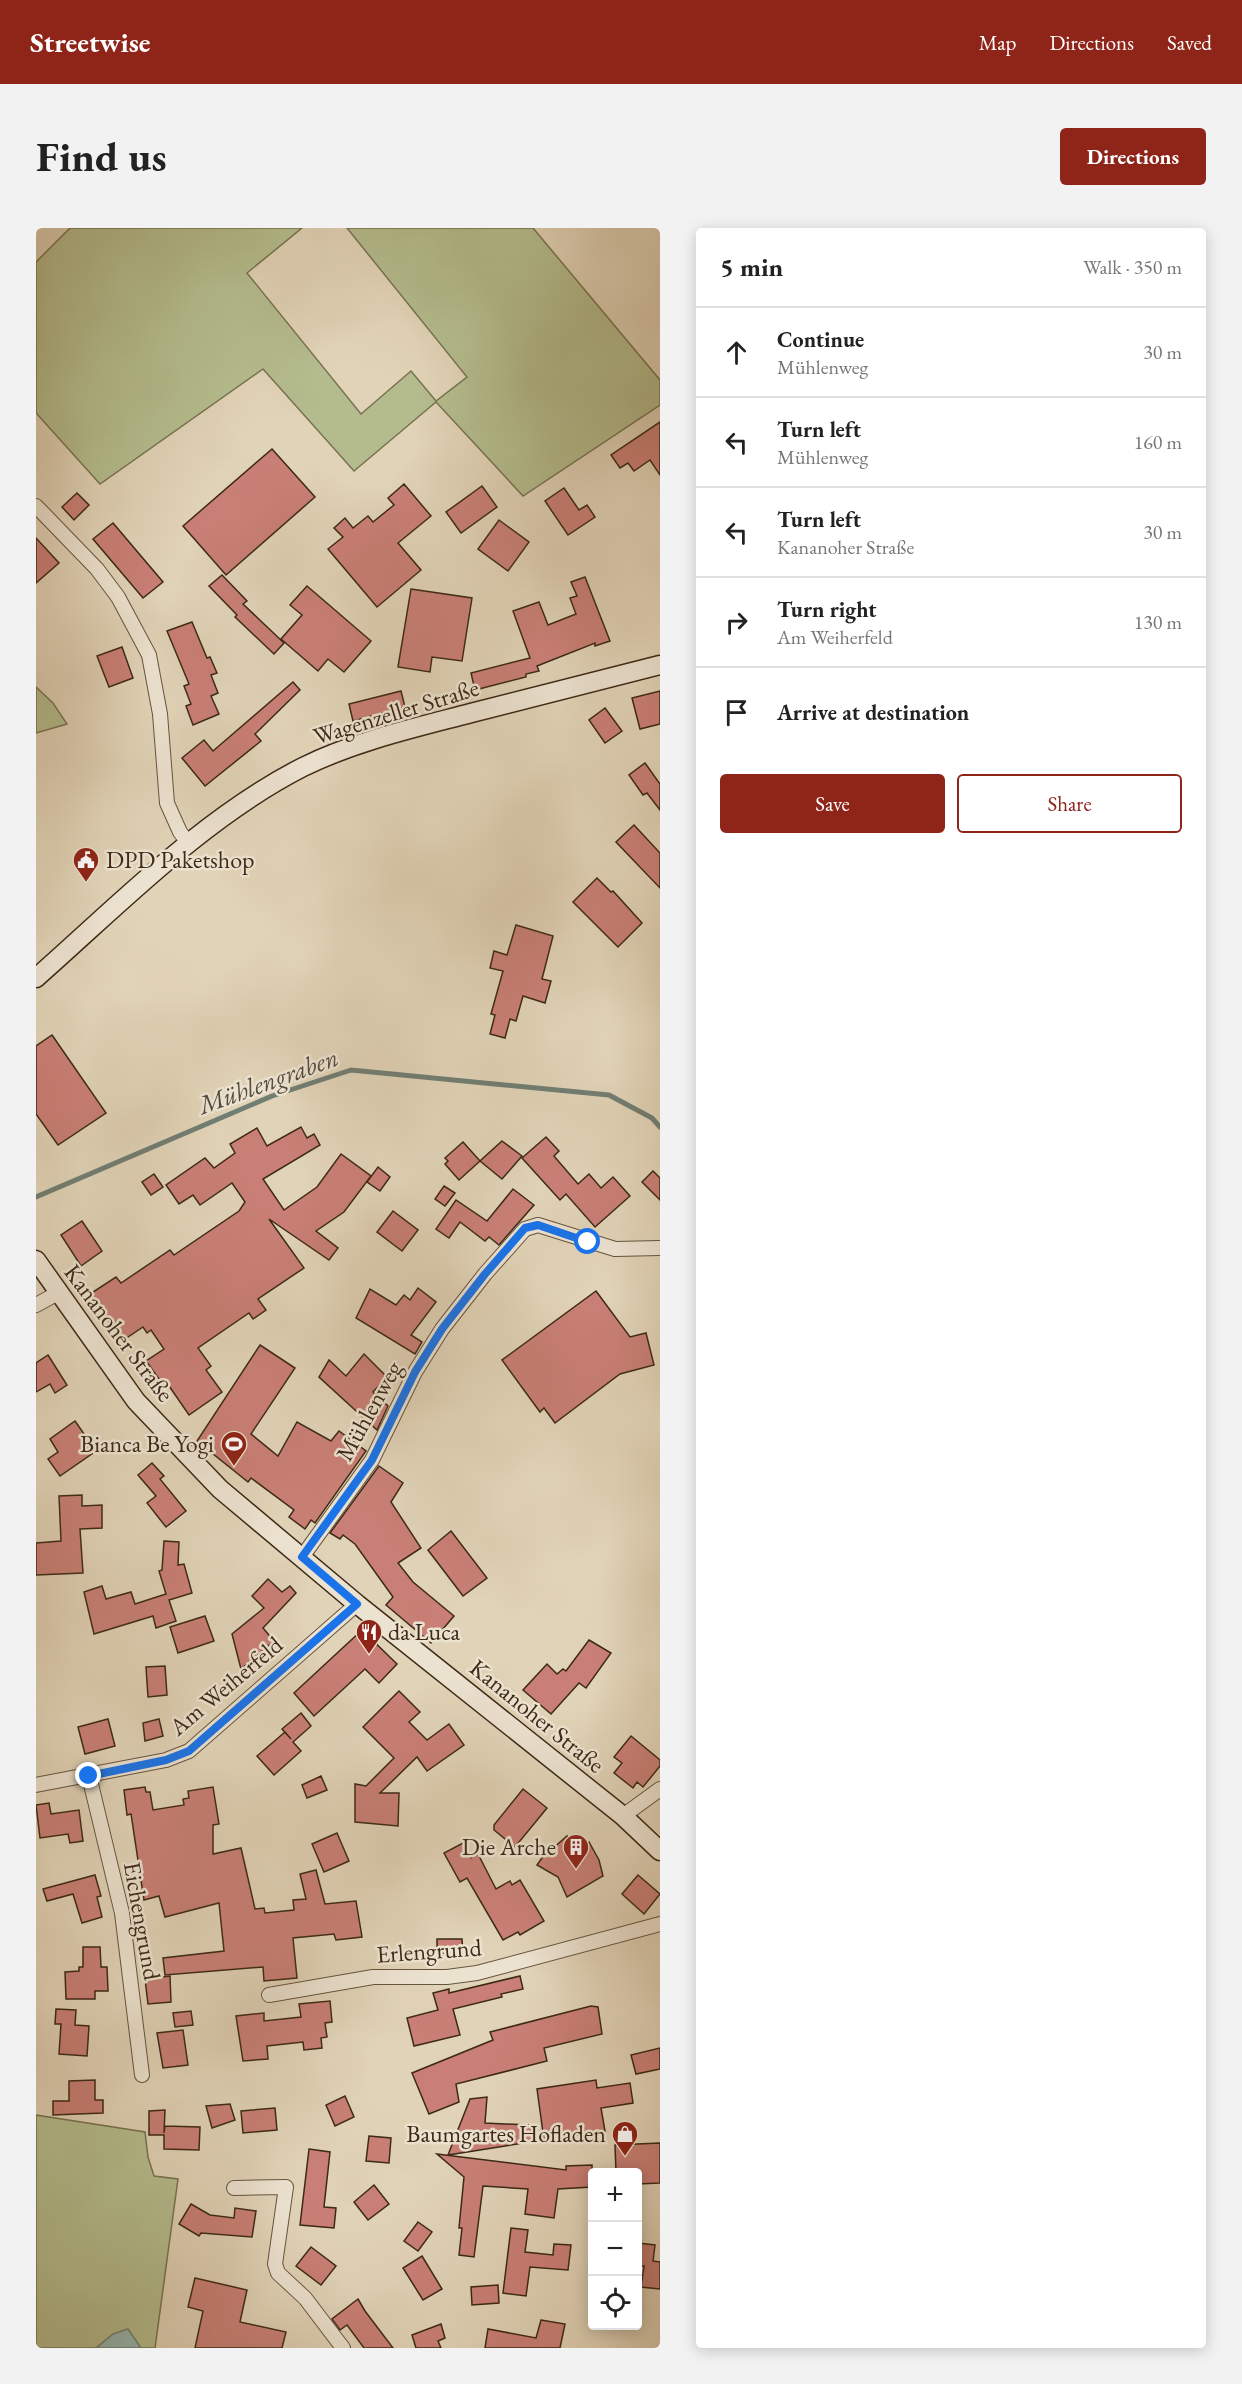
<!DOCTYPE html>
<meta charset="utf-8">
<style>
body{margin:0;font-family:"EB Garamond",serif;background:#f2f2f2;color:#222}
.controls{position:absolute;right:18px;bottom:18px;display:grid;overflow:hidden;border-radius:6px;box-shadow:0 3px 15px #0003}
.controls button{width:54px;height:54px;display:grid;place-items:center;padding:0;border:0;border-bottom:2px solid #e0e0e0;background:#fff;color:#222;font:30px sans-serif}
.stop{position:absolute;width:18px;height:18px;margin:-14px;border:4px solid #1a73e8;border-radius:50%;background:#fff}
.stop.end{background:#1a73e8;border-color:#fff;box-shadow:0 2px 6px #0008}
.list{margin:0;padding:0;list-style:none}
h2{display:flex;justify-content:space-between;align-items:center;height:78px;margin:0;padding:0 24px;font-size:26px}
h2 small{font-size:20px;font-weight:400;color:#767676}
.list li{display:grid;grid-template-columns:39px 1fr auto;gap:18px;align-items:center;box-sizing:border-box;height:90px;padding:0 24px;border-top:2px solid #e0e0e0}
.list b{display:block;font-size:22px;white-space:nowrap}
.list p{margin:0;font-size:20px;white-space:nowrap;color:#767676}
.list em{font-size:20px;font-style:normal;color:#767676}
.actions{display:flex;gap:12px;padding:18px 24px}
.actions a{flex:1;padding:14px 0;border:2px solid #8f2418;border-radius:6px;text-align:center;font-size:21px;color:#8f2418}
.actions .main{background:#8f2418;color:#fff}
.icon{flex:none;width:33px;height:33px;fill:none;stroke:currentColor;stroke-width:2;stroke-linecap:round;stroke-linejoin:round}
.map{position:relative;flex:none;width:624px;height:2120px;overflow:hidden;border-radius:6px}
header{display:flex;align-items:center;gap:36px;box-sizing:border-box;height:84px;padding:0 30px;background:#8f2418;color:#fff}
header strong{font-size:28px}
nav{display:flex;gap:33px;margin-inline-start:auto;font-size:21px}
.intro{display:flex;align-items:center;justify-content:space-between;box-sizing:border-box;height:144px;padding:0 36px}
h1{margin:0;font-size:42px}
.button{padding:15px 27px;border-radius:6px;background:#8f2418;color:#fff;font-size:21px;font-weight:700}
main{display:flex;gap:36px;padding:0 36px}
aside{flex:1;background:#fff;border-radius:6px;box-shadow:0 3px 15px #0003}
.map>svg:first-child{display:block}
</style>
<header>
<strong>Streetwise</strong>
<nav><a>Map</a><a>Directions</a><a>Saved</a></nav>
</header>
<div class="intro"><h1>Find us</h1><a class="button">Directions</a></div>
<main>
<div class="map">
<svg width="624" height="2120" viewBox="0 0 624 2120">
<rect width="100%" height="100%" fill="#e1d3b7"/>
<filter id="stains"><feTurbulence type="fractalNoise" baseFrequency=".00333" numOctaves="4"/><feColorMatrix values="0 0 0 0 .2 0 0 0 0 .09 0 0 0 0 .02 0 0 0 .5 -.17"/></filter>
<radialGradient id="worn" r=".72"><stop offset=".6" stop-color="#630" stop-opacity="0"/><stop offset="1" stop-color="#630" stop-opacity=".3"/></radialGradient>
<g fill="#b4bc8d" stroke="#787252" stroke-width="1.5">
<polygon points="34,0 266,0 211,45 325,186 375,143 400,173 431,149 311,0 497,0 624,152 624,177 487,268 400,174 318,243 227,141 64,256 0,185 0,34"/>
<polygon points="0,459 17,475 31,496 0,505"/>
<polygon points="0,1887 109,1904 112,1929 118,1948 142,1951 119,2120 0,2120"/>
</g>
<polygon fill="#94b7b1" stroke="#717e73" stroke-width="1.5" points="92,2101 105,2120 60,2120 77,2106"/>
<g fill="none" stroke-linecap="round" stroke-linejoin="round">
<polyline stroke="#717e73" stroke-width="5" points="0,969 236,868 315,842 573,867 616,890 624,899"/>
</g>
<g fill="#c97f75" stroke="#3c2917" stroke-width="1.5">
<polygon points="624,194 624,247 614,232 598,243 592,235 584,240 575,227"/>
<polygon points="236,221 279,269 190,347 147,298"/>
<polygon points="368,256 395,288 362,315 385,342 341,379 292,321 307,309 298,300 309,290 317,300 332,288 337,294 358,277 352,270"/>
<polygon points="446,258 461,279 425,305 410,284"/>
<polygon points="528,260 543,282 551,277 559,289 532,307 509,273"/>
<polygon points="41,265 53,277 38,292 26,279"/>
<polygon points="463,292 493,314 472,343 442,321"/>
<polygon points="77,295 127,354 107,370 57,311"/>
<polygon points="0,310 23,335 0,355"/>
<polygon points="186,347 211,373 207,376 248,415 238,426 199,389 201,387 173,358"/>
<polygon points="549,349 574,413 559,418 559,415 501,438 503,443 490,446 490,449 439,462 435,445 494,430 477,383 503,374 512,397 540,386 534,370 541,368 535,354"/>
<polygon points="271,358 335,413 308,444 292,431 282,443 245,411 266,387 254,377"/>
<polygon points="375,361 436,370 426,433 396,429 394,444 362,439"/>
<polygon points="156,394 171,430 174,429 181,445 175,447 182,465 175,468 183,486 157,497 150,478 155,476 148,458 153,456 131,403"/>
<polygon points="86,419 97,450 73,459 61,428"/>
<polygon points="257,454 264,462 219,506 225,513 169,558 146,530 168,512 177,523"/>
<polygon points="365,463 369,479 317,493 313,476"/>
<polygon points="624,463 624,496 604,501 596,470"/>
<polygon points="569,480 586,503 569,515 553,492"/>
<polygon points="609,535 624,556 624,582 611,565 607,567 593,547"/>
<polygon points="598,597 624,625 624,660 580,614"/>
<polygon points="561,650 575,664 577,663 606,695 582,719 537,674"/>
<polygon points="480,697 517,708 506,751 515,753 509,775 487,768 480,793 474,791 469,810 454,806 459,787 455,786 467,743 454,740 458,723 471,727"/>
<polygon points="16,807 70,885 22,917 0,886 0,818"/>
<polygon points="265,899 271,910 278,906 284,917 227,951 248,982 281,959 305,926 335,948 308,984 280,1003 302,1020 293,1032 233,991 268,1040 222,1071 230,1082 217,1091 213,1085 162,1120 175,1138 170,1142 186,1164 153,1187 131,1155 128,1158 110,1133 128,1121 115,1102 111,1105 107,1099 86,1113 54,1066 80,1049 85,1055 134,1022 138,1027 203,983 209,974 196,955 164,977 157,967 143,976 130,957 169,930 178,940 199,925 194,916 221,900 231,918"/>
<polygon points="510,909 523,923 518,928 542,956 553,946 565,960 577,949 594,968 559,999 530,966 524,972 486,930"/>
<polygon points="466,913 486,928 466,951 444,933"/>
<polygon points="427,914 444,933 423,952 409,936 412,933 409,930"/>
<polygon points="342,939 354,949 344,963 331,954"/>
<polygon points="617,943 624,950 624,972 606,954"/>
<polygon points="118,946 127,959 115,967 106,954"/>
<polygon points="408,958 419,965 409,978 399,971"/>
<polygon points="477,961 498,977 463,1017 453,1009 449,1013 424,994 413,1010 400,1001 420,972 451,993"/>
<polygon points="357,983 382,1002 366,1023 341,1004"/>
<polygon points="46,993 66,1023 45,1038 25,1007"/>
<polygon points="382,1060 400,1074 375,1107 386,1114 379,1126 320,1090 334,1061 360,1077 368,1067 374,1072"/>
<polygon points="560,1063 594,1109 610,1105 618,1137 584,1146 519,1195 508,1180 504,1184 466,1132"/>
<polygon points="224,1117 259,1140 215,1206 242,1228 261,1194 295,1213 303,1203 330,1223 279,1295 275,1292 269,1301 253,1289 258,1282 215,1250 212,1254 161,1213"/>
<polygon points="328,1126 351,1149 337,1164 352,1178 341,1202 283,1149 293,1132 310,1148"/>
<polygon points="12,1127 31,1157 19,1165 14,1156 0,1164 0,1135"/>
<polygon points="39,1193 60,1223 24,1248 12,1231 22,1224 14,1211"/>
<polygon points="116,1235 128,1248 124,1251 150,1283 130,1299 111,1275 120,1268 102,1247"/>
<polygon points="343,1238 367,1255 355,1274 385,1320 362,1335 377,1354 418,1388 395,1415 350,1377 357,1369 319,1316 307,1307 304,1311 294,1305"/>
<polygon points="46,1267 46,1278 66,1277 66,1300 44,1301 47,1345 0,1347 0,1315 25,1313 23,1268"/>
<polygon points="415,1303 451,1350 427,1368 392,1322"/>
<polygon points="128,1313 143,1314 142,1337 148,1336 156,1365 133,1372 140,1393 120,1400 117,1388 58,1406 48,1364 66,1358 70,1371 95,1364 99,1376 130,1366 123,1343 126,1342"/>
<polygon points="232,1351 246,1364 254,1358 260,1365 227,1400 238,1413 205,1441 196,1406 228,1380 216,1368"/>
<polygon points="169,1388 178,1413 142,1425 134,1399"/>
<polygon points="326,1402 361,1436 343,1455 329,1441 278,1488 258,1465"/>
<polygon points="553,1412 575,1425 550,1460 543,1455 515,1486 487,1462 511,1436 521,1446 527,1441 530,1443"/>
<polygon points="129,1438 131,1467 112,1469 110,1439"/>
<polygon points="363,1463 384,1484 373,1494 391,1512 413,1496 428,1517 391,1543 381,1529 344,1565 363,1565 362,1598 319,1594 319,1556 330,1558 358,1530 327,1499"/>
<polygon points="265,1485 275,1498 257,1514 265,1523 238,1547 221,1528 249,1504 255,1511 246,1501"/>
<polygon points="72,1491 79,1518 49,1526 42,1499"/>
<polygon points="123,1491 127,1508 109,1513 107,1495"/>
<polygon points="595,1508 624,1532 624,1538 607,1559 601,1554 597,1560 578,1545 586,1535 578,1529"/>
<polygon points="285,1548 291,1562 271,1570 266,1557"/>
<polygon points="109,1559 110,1564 114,1564 117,1582 148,1577 147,1571 153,1570 152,1563 177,1559 183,1596 177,1597 177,1626 205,1620 219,1681 228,1680 229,1685 258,1682 257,1672 270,1671 264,1646 280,1642 289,1676 320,1673 326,1709 300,1712 298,1706 257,1710 261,1750 228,1753 227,1739 129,1747 127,1730 188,1723 183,1675 129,1689 123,1668 108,1672 95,1586 91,1587 88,1562"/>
<polygon points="487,1561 511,1580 479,1619 458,1602 458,1597"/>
<polygon points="13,1575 15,1586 43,1582 47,1613 34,1615 32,1606 4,1610 0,1577"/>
<polygon points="301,1605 313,1633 288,1644 276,1616"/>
<polygon points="531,1608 540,1622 553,1614 563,1632 567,1648 531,1669 522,1649 501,1637 513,1620 515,1622"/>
<polygon points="427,1615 435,1630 442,1626 460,1661 474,1653 476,1657 484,1652 508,1693 484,1707 482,1704 467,1712 431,1650 424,1654 408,1625"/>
<polygon points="59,1647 65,1668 61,1669 66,1689 46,1695 37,1666 11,1673 7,1661"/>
<polygon points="602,1647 624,1666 608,1686 586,1666"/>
<polygon points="401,1711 426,1711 427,1725 401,1725"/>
<polygon points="47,1719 64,1719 65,1739 71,1739 72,1763 59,1763 59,1771 30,1771 29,1744 43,1743 43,1739 47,1739"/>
<polygon points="134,1748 135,1774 112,1776 109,1751"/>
<polygon points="484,1748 487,1761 465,1766 466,1769 417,1781 424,1807 378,1818 371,1790 402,1782 397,1765 413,1761 413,1765"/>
<polygon points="294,1773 296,1794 289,1795 291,1809 285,1810 286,1820 268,1822 267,1814 231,1818 232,1831 207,1833 200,1788 228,1785 228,1793 265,1789 263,1776"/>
<polygon points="555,1778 562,1779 566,1806 508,1820 511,1833 420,1856 423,1874 393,1886 376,1845 457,1812 454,1804"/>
<polygon points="20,1781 40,1782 39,1797 53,1798 51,1828 23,1826 25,1796 19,1796"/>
<polygon points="155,1783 157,1797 139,1799 137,1785"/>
<polygon points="147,1802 152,1837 127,1840 121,1805"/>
<polygon points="624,1820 624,1841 600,1846 595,1827"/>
<polygon points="59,1852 59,1872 67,1872 67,1885 17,1887 17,1873 33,1873 33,1853"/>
<polygon points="560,1852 561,1860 594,1855 597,1875 565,1880 569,1903 508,1912 501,1861"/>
<polygon points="309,1868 318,1889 299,1898 290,1877"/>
<polygon points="451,1869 449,1895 493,1897 500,1913 412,1927 434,1871"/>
<polygon points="194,1876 199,1892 176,1900 170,1878"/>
<polygon points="239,1880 241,1902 207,1905 205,1883"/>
<polygon points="129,1882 128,1905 129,1898 164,1899 163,1922 128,1921 128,1907 113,1907 113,1883"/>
<polygon points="333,1908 355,1910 353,1935 330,1933"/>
<polygon points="624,1915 624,1955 602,1956 602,1944 580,1944 579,1917"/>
<polygon points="273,1921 294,1924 288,1979 300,1980 298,2000 264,1997"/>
<polygon points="401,1926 530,1942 530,1938 556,1937 556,1959 522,1961 518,1990 489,1986 492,1961 447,1958 438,2029 423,2027 426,2000 423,2000 428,1949"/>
<polygon points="338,1957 353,1976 332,1992 318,1974"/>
<polygon points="155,1976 174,1987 198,1990 199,1980 220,1983 216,2009 165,2005 163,2008 143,1996"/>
<polygon points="382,1994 396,2004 382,2023 368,2013"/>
<polygon points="475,2000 492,2002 489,2024 517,2027 518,2016 535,2017 532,2042 494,2039 490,2068 467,2065"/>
<polygon points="602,2015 619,2017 617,2033 624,2034 624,2061 605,2059 608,2038 602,2038"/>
<polygon points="275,2019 300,2038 285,2057 260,2038"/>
<polygon points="386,2028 406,2061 387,2072 367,2040"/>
<polygon points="159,2050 211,2062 204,2094 250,2104 246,2120 159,2120 167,2083 152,2079"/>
<polygon points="462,2057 463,2075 436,2077 435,2059"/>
<polygon points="322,2071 329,2083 357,2120 328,2120 311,2097 304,2102 296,2091"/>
<polygon points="505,2092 529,2096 524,2120 449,2120 452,2101 500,2110"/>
<polygon points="405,2096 409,2110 402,2113 405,2120 380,2120 376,2107"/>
</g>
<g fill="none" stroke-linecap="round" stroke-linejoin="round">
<g stroke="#65543f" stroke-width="16">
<g id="street">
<polyline points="0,278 61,341 82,369 113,427 124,486 131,575 144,604 153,616"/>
<polyline points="0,1077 22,1065"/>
<polyline points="266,1329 336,1232 379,1144 406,1101 449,1046 489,1001 502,997 579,1021 624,1020"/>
<polyline points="53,1548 86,1685 106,1847"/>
<polyline points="0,1557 130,1532 153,1523 321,1376"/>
<polyline points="587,1588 624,1561"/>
<polyline points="233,1767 337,1749 411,1749 441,1745 624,1696"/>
<polyline points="198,1960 250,1959 239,2036 242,2045 269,2070 307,2120"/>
</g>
</g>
<g stroke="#3c2917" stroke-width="21">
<g id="secondary">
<path d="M 0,750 C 84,676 167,590 267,539 C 320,513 378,500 435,485 C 498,469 561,453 624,437"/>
<polyline points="0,1032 100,1173 184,1261 321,1376 587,1588 624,1623"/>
</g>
</g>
<use href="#street" stroke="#ece2d0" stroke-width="14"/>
<use href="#secondary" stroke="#ece2d0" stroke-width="18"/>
</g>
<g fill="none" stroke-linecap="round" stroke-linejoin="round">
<polyline stroke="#1a73e8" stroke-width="8" points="53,1548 130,1532 153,1523 321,1376 266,1329 336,1232 379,1144 406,1101 449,1046 489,1000 502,997 552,1014"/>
</g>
<defs>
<g id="civic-pin" transform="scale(1.35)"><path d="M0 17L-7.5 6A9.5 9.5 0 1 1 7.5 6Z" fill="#8f2418" stroke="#ece2d0"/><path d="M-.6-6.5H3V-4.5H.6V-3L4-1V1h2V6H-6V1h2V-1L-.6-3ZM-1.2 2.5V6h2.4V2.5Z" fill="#fff"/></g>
<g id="stadium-pin" transform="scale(1.35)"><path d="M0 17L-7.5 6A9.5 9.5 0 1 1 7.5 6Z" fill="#8f2418" stroke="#ece2d0"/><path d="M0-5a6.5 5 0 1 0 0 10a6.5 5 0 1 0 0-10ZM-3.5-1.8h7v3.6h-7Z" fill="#fff"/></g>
<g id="restaurant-pin" transform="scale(1.35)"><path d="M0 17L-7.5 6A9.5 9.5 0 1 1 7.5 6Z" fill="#8f2418" stroke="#ece2d0"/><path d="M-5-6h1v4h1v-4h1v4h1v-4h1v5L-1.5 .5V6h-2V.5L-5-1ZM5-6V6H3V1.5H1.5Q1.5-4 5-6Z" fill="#fff"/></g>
<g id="building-pin" transform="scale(1.35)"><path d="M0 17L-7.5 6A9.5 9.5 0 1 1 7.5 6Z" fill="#8f2418" stroke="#ece2d0"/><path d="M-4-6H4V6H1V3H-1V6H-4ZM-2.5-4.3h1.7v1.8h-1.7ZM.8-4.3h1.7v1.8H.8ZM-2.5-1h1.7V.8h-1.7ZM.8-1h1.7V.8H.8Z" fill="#fff"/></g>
<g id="shop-pin" transform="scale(1.35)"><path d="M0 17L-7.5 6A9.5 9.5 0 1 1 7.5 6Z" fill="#8f2418" stroke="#ece2d0"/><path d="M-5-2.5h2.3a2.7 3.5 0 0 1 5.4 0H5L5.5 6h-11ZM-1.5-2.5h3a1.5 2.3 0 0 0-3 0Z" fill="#fff"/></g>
</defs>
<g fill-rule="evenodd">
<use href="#civic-pin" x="50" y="632"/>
<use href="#stadium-pin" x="198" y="1216"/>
<use href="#restaurant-pin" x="333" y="1404"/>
<use href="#building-pin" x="540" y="1619"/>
<use href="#shop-pin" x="589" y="1906"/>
</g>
<g text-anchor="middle" stroke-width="5" stroke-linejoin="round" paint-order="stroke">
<g font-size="24" fill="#3c2917" stroke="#ece2d0">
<text transform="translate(360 484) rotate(-17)" y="8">Wagenzeller Straße</text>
<text transform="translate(83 1105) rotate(53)" y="8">Kananoher Straße</text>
<text transform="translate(333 1183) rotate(-61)" y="8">Mühlenweg</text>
<text transform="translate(190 1458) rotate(-40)" y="8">Am Weiherfeld</text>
<text transform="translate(501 1488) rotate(39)" y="8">Kananoher Straße</text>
<text transform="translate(106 1693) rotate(80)" y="8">Eichengrund</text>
<text transform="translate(393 1723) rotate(-4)" y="8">Erlengrund</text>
</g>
<g font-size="24" fill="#3c2917" stroke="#ece2d0" text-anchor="end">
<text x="70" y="640" text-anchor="start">DPD Paketshop</text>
<text x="178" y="1224">Bianca Be Yogi</text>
<text x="352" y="1412" text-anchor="start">da Luca</text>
<text x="520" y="1627">Die Arche</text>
<text x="570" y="1914">Baumgartes Hofladen</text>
</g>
<g font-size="26" font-style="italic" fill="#524c3e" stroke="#ece2d0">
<text transform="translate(232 853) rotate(-20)" y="9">Mühlengraben</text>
</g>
</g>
<rect width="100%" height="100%" filter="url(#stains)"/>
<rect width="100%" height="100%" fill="url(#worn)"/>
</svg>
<div class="controls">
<button>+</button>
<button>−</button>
<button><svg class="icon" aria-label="locate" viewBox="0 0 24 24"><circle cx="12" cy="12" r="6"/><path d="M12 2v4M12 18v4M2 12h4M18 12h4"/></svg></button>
</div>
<div class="stop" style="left:552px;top:1014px"></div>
<div class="stop end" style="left:53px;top:1548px"></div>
</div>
<aside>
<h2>5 min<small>Walk · 350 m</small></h2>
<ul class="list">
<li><svg class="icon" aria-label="ahead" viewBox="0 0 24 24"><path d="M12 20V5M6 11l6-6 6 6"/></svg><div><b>Continue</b><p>Mühlenweg</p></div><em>30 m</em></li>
<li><svg class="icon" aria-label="left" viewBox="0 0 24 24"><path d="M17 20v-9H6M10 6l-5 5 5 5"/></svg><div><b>Turn left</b><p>Mühlenweg</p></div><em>160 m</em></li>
<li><svg class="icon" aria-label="left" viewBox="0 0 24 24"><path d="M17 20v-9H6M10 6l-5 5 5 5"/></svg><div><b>Turn left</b><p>Kananoher Straße</p></div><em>30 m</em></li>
<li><svg class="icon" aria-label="right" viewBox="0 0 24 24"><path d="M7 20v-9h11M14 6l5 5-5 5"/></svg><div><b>Turn right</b><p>Am Weiherfeld</p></div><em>130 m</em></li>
<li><svg class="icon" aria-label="arrive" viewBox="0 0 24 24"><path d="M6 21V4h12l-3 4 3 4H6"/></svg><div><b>Arrive at destination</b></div></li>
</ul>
<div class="actions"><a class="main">Save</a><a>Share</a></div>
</aside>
</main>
